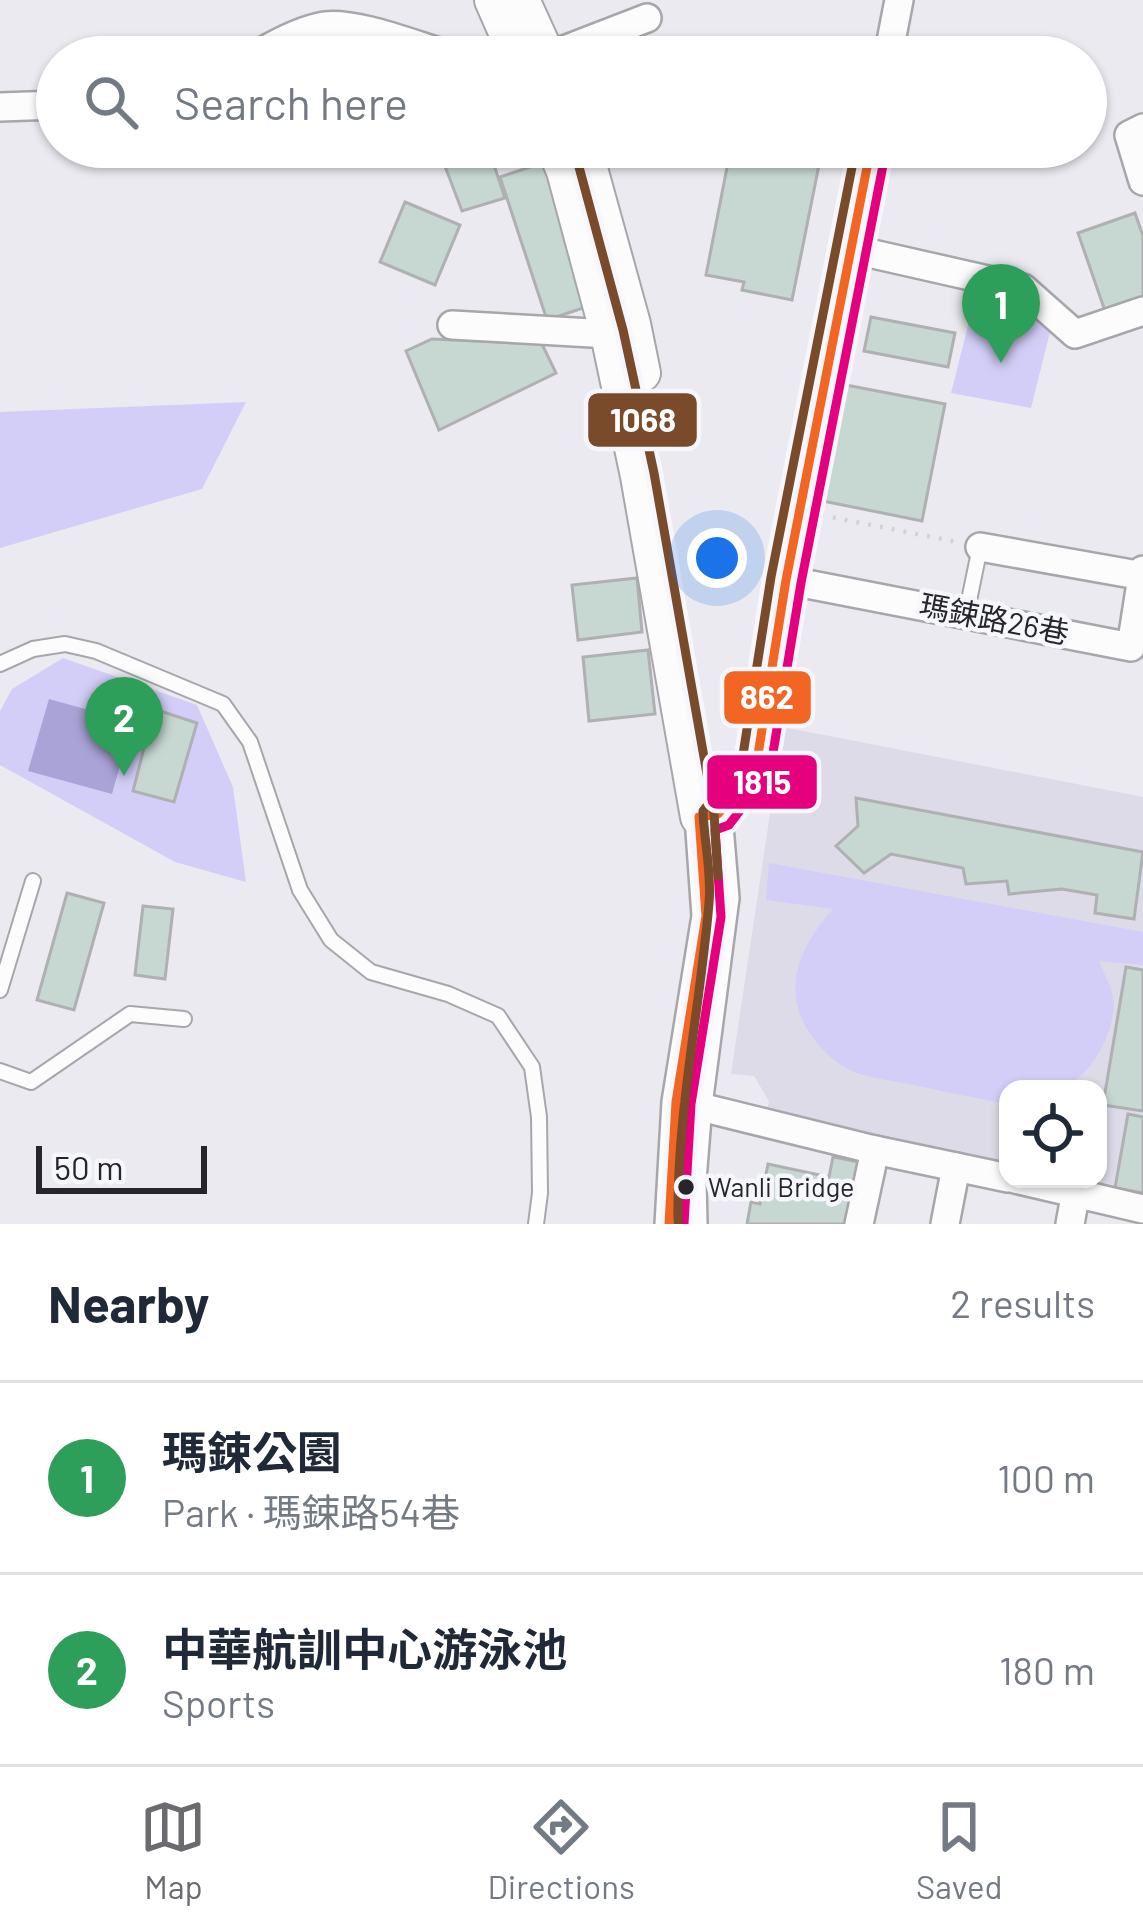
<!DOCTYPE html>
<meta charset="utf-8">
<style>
body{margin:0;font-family:Barlow,"Noto Sans TC",sans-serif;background:#f2f2f3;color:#1f2937}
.controls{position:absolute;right:36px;bottom:36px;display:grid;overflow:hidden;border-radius:24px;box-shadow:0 3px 9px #0004}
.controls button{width:108px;height:108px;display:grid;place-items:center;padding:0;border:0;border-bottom:3px solid #e0e1e3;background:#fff;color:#1f2937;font:60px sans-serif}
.scale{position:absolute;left:36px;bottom:30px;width:171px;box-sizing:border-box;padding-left:12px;border:6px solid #26262a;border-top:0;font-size:33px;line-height:42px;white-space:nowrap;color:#26262a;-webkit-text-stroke:9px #f6f6fd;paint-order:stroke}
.you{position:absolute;left:717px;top:558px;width:42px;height:42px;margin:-30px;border:9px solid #fff;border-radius:50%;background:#1a73e8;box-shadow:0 0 0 18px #1a73e833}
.badge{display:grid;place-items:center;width:78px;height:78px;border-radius:50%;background:#6b6b6f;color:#fff;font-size:39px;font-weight:700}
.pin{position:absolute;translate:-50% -99px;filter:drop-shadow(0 3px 6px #0008)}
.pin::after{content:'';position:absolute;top:63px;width:42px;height:36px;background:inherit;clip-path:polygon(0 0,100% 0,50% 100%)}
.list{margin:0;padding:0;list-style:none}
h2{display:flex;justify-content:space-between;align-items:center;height:156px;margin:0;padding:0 48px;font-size:51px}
h2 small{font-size:39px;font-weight:400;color:#747a83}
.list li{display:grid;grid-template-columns:78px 1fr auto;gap:36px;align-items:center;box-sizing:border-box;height:192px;padding:0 48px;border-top:3px solid #e0e1e3}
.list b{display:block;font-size:45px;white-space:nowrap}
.list p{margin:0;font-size:39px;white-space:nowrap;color:#747a83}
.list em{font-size:39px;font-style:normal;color:#747a83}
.icon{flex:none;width:66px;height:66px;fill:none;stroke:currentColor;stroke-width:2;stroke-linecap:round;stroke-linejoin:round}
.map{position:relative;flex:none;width:1143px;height:1224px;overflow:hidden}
.search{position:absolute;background:#fff;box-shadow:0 3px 9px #0004;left:36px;right:36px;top:36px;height:132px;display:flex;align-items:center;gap:30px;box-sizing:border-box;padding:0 42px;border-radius:66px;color:#747a83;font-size:45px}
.sheet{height:540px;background:#fff}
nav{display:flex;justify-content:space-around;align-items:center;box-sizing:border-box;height:168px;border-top:3px solid #e0e1e3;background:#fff;font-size:33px;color:#747a83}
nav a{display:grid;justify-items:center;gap:6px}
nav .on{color:#6b6b6f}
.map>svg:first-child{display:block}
</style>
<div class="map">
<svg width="1143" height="1224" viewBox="0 0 1143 1224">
<rect width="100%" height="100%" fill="#ebeaf0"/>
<polygon fill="#dcdbe7" points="783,727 1143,797 1143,1202 1043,1179 1098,1179 1098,1089 1008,1089 1008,1171 766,1115 769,1101 754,1076 731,1074"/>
<g fill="#d3cef8">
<polygon points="979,282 1030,302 1050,332 1031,408 951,393"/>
<polygon points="246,402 202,489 0,548 0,412"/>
<polygon points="63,658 197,705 233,787 246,882 175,862 0,765 0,711 12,689"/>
<path d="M 769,863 L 1143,932 L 1143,965 L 1099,961 C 1103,972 1111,985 1113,997 C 1118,1029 1090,1083 1056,1089 C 1041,1092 1023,1089 1008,1089 L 1008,1103 L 1002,1103 C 971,1097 940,1091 909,1084 C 888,1080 865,1078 846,1068 C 835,1062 825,1053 817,1043 C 778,996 797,949 833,909 L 766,900 Z"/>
</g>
<polygon fill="#aaa3d7" points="49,699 132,722 112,794 28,771"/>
<g fill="#c7d7d1" stroke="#afb0b2" stroke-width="3">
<polygon points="488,147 505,198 462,211 443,161"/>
<polygon points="731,147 780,147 821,155 792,300 742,290 744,282 706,275"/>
<polygon points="545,162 592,305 547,320 500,177"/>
<polygon points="405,202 460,225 435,285 380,262"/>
<polygon points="1135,213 1143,236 1143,298 1105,311 1078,233"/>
<polygon points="871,317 955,333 948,367 864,351"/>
<polygon points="432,339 542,344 556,373 439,430 406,351"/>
<polygon points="846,385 945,404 922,521 823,501"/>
<polygon points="637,578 642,632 578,640 572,585"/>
<polygon points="648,650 655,714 589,721 583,657"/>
<polygon points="154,709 197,723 174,802 133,791"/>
<polygon points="856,798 1143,852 1134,919 1095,913 1097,895 1062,889 1009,894 1007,881 966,884 963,868 891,854 864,873 836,846 858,826"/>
<polygon points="67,893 104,903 74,1010 37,1000"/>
<polygon points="143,906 173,909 165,979 135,975"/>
<polygon points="1126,967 1143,970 1143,1111 1103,1105"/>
<polygon points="1128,1114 1143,1117 1143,1193 1115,1188"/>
<polygon points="833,1157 859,1162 846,1224 747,1224 751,1202 760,1204 768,1164 829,1177"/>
</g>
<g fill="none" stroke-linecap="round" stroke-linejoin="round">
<g stroke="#a7a7ab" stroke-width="18">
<g id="lane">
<polyline points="587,163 635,147"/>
<polyline points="966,615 980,547"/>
<polyline points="0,664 33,649 65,644 96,651 223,704 250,742 300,890 331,940 371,972 448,994 498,1016 532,1067 539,1117 540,1193 536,1224"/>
<polyline points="0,990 33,881"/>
<polyline points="0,1071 31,1082 130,1014 184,1019"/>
</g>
</g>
<g stroke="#a7a7ab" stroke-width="32">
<g id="street">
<path d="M 253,57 C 273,45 300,30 324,26 C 358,21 421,48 456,57"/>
<polyline points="546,57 647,18"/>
<polyline points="888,57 899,0"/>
<polyline points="0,107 57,105"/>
<polyline points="1143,128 1129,135 1143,181"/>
<polyline points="851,249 1023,288 1075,334 1143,311"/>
<polyline points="452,325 609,334 623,328"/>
<polyline points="980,547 1143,576"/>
<polyline points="786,580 1131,647 1143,570"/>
<polyline points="680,1102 875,1150 1008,1178"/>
<polyline points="1015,1179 1143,1209"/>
<polyline points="669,1224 676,1102 706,916 699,817 718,814 756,767 786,580 871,147"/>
<polyline points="693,1224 692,1180 698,1105 725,898 718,814"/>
<polyline points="859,1224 875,1150"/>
<polyline points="945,1224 956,1167"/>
<polyline points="1070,1224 1076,1191"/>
</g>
</g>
<g stroke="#a7a7ab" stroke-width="40">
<g id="secondary">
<polyline points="493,0 518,57"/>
<polyline points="521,0 547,57"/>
<polyline points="555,147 565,171 609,334 639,476 699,817"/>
<polyline points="583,147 632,324 642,373"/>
</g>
</g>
<polyline stroke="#d3d3d5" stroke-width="4.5" stroke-dasharray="3 9" stroke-linecap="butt" points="821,515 957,542"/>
<use href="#lane" stroke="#fcfcfd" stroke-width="14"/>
<use href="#street" stroke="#fcfcfd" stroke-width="27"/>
<use href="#secondary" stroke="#fcfcfd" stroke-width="36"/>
<g stroke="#f6f6fd" stroke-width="18">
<polyline id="bus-1" points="669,1224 676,1102 706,916 699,817 718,814 756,767 786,580 871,147"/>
</g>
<g stroke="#f6f6fd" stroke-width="18">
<polyline id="bus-2" points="684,1224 691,1104 721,917 715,830 729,825 770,771 801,583 886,150"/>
</g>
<g stroke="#f6f6fd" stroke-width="18">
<g id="bus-3">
<polyline points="571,147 579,167 623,330 654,473 714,814 718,876"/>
<path d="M 678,1224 C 676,1116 700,1010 709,903 C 712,873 704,841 703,811 L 742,761 L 771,577 L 856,147"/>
</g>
</g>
<use href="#bus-1" stroke="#f26522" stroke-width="9"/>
<use href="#bus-2" stroke="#e5007d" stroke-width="9"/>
<use href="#bus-3" stroke="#7a4b2a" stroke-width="9"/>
</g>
<circle fill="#26262a" stroke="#f6f6fd" stroke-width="4.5" cx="686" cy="1187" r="10"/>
<g text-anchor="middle" stroke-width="9" stroke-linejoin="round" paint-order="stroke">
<g font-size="27" fill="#26262a" stroke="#f6f6fd" text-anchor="start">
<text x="708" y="1197">Wanli Bridge</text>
</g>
<g font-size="30" fill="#26262a" stroke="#f6f6fd">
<text transform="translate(994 620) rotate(11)" y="10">瑪鋉路26巷</text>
</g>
</g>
<g stroke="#f6f6fd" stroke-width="4.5">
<rect x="586" y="391" width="113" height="58" rx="12" fill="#7a4b2a"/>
<rect x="722" y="669" width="91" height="57" rx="12" fill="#f26522"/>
<rect x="705" y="753" width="114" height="58" rx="12" fill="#e5007d"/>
</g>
<g font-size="33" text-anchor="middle" font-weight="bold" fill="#fff">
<text x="643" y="432">1068</text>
<text x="767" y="709">862</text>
<text x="762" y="794">1815</text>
</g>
</svg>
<div class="controls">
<button><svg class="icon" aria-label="locate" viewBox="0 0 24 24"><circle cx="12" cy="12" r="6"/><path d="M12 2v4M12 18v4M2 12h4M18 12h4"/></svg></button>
</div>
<div class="scale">50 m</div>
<div class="you"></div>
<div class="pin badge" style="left:1001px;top:363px;background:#2e9e5b">1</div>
<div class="pin badge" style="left:124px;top:776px;background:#2e9e5b">2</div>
<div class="search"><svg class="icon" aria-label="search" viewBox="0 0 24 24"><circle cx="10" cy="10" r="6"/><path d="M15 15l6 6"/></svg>Search here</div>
</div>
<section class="sheet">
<h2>Nearby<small>2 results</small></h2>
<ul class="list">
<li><span class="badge" style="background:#2e9e5b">1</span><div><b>瑪鋉公園</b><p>Park · 瑪鋉路54巷</p></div><em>100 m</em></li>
<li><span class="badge" style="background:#2e9e5b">2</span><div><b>中華航訓中心游泳池</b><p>Sports</p></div><em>180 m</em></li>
</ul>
</section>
<nav>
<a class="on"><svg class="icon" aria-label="map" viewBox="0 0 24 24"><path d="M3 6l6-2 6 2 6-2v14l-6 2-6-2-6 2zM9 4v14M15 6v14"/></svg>Map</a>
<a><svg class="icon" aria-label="directions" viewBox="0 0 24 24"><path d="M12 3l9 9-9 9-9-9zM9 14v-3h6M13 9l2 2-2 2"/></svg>Directions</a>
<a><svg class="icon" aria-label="saved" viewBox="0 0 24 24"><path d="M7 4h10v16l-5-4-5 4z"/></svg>Saved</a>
</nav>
